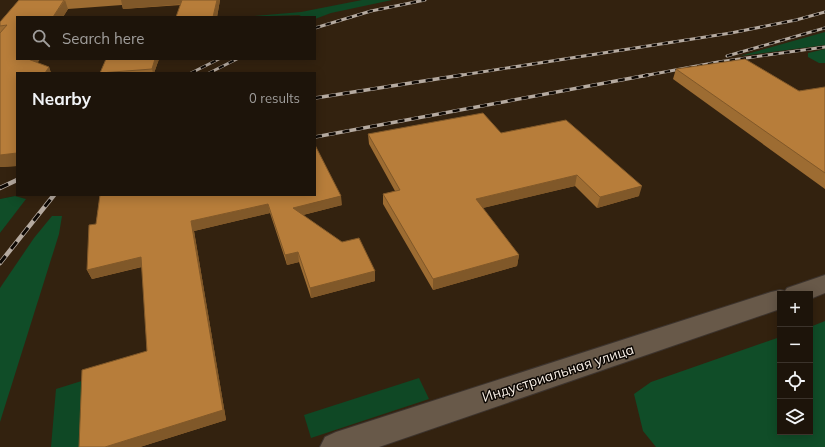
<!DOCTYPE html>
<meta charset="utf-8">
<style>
body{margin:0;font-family:Mulish,sans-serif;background:#251d13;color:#f1f3f6}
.controls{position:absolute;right:12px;bottom:12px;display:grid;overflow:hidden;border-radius:0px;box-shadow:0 2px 10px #0003}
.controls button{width:36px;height:36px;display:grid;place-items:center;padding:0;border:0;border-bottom:1px solid #3b332b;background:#1d140a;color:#f1f3f6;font:20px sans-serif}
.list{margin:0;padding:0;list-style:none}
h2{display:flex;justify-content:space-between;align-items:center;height:52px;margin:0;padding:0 16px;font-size:17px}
h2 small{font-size:13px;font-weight:400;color:#a09e9c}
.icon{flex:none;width:22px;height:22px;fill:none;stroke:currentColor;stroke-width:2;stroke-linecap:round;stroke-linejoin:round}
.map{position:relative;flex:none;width:825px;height:447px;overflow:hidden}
.search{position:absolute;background:#1d140a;box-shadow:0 2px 10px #0003;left:16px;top:16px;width:300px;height:44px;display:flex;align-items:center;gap:10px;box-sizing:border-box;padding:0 14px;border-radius:0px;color:#a09e9c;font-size:15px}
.panel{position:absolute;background:#1d140a;box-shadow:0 2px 10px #0003;left:16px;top:72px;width:300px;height:124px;border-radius:0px}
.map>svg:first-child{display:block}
</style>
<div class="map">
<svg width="825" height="447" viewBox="0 0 825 447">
<rect width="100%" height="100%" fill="#271a0d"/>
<path fill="#33220f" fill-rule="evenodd" d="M 0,0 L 825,0 L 825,447 L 0,447 L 0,233 L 25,199 L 15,196 L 0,199 ZM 17,17 L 315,17 L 315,59 L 17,59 ZM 17,73 L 315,73 L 315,195 L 17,195 ZM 780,294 L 810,294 L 810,432 L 780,432 Z"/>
<g fill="#0f4825">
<polygon points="362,0 392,0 331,13 315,19 315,17 297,17 301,15 243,17 301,12"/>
<polygon points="825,32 825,45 740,56"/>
<polygon points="419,378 429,399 311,438 304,415"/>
<polygon points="88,379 85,447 51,447 56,389"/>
</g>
<g fill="#104d28">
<polygon points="825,49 825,63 819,63 808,57 808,53"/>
<polygon points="15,196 26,199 0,233 0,199"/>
<polygon points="52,216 62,216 59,234 0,422 0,288 34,238"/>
<polygon points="825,321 825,447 656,447 643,431 634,394 651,382 780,337 780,432 810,432 810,327"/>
</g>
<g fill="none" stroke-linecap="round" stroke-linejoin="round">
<g stroke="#3d342e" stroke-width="2">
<polygon id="street" points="825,275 825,293 810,299 810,294 780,294 780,309 379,447 320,447 325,437 336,432 771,292 780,290 785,291 787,288"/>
</g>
<use href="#street" fill="#685949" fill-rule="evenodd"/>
<g stroke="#b5aaa0" stroke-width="3">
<g id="rail-far2">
<polyline points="315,28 371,11 425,0"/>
<polyline points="727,56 825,28"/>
<polyline points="191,73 219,59"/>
<polyline points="209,73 237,59"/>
<polyline points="456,76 731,33 796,20 825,12"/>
<polyline points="643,76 718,62 825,47"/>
</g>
</g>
<g stroke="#b5aaa0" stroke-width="3.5">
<g id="rail-far1">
<polyline points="315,98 462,75"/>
<polyline points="315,137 648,75"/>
</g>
</g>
<g stroke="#b5aaa0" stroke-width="4.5">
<g id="rail">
<polyline points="0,188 17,180"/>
<polyline points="0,263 54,195"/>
</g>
</g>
<use href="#rail-far2" stroke="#0c0703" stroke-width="2" stroke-dasharray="5.5" stroke-linecap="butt"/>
<use href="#rail-far1" stroke="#0c0703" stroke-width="2.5" stroke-dasharray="7" stroke-linecap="butt"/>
<use href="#rail" stroke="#0c0703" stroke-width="3" stroke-dasharray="9" stroke-linecap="butt"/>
</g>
<g fill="#9d6c32">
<polygon points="19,0 220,0 217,17 176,17 181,5 123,9 122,5 68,9 63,17 17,17 17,59 40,59 37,63 49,67 51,73 17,73 17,166 0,167 0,22"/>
<polygon points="159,59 154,73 100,73"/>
<polygon points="676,69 799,91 825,87 825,189 673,79"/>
<polygon points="501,133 639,196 597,208 575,186 482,208 519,255 517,266 433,290 383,204 383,194 395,191 369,144 368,134"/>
<polygon points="100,195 342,205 303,215 375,271 375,281 311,298 299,262 287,265 270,213 194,231 226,420 140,447 79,447 147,351 142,267 92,279 87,270 96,224"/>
</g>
<g fill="#805829">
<polygon points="65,0 68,9 63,17 53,17"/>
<polygon points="121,0 185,0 186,4 123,9"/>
<polygon points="217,0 220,0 217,17 213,17"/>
<polygon points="28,59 40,59 33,70"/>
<polygon points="155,59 159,59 154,73 153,73 152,69"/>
<polygon points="49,67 51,73 45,73"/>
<polygon points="17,153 17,166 0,167 0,155"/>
<polygon points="577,175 575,186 475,210 476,199"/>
<polygon points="642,186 639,196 597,208 600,197"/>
<polygon points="341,196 342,205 295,217 293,208"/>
<polygon points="268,204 270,213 194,231 226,420 140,447 105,447 223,410 191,221"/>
<polygon points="298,252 299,262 287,265 285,255"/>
<polygon points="519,255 517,266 433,290 433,279"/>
<polygon points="141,257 145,266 92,279 87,270"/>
<polygon points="375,271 375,281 311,298 310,288"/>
</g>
<g fill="#b77d3a" stroke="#805829">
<polygon points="19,0 64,0 53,17 17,17 17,59 28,59 49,67 45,73 17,73 17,153 0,155 0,33 7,25 0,26 0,22"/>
<polygon points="182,0 217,0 213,17 176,17"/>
<polygon points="106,59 155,59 152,69 100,73"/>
<polygon points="745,59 799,91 825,87 825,173 676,69"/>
<polygon points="483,113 501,133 566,120 642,186 600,197 577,175 476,199 519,255 433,279 383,194 400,190 368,134"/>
<polygon points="315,145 341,196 293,208 342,242 359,238 375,271 310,288 298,252 285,255 268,204 191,221 223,410 105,447 79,447 82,370 147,351 141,257 87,270 89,225 96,224 100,195 315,195"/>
</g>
<g text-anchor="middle" stroke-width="3" stroke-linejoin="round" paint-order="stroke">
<g font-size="14" fill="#f7eee5" stroke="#0c0703">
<text transform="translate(558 373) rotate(-18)" y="5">Индустриальная улица</text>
</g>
</g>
</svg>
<div class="controls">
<button>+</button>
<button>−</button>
<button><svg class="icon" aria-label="locate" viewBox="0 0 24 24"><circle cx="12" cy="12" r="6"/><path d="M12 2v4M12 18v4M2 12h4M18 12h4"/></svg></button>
<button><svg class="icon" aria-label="layers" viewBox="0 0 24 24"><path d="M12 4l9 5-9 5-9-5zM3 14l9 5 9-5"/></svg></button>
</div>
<div class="search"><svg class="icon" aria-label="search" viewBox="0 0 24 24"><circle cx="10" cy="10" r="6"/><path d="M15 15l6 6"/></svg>Search here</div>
<section class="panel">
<h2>Nearby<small>0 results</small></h2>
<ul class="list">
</ul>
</section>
</div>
